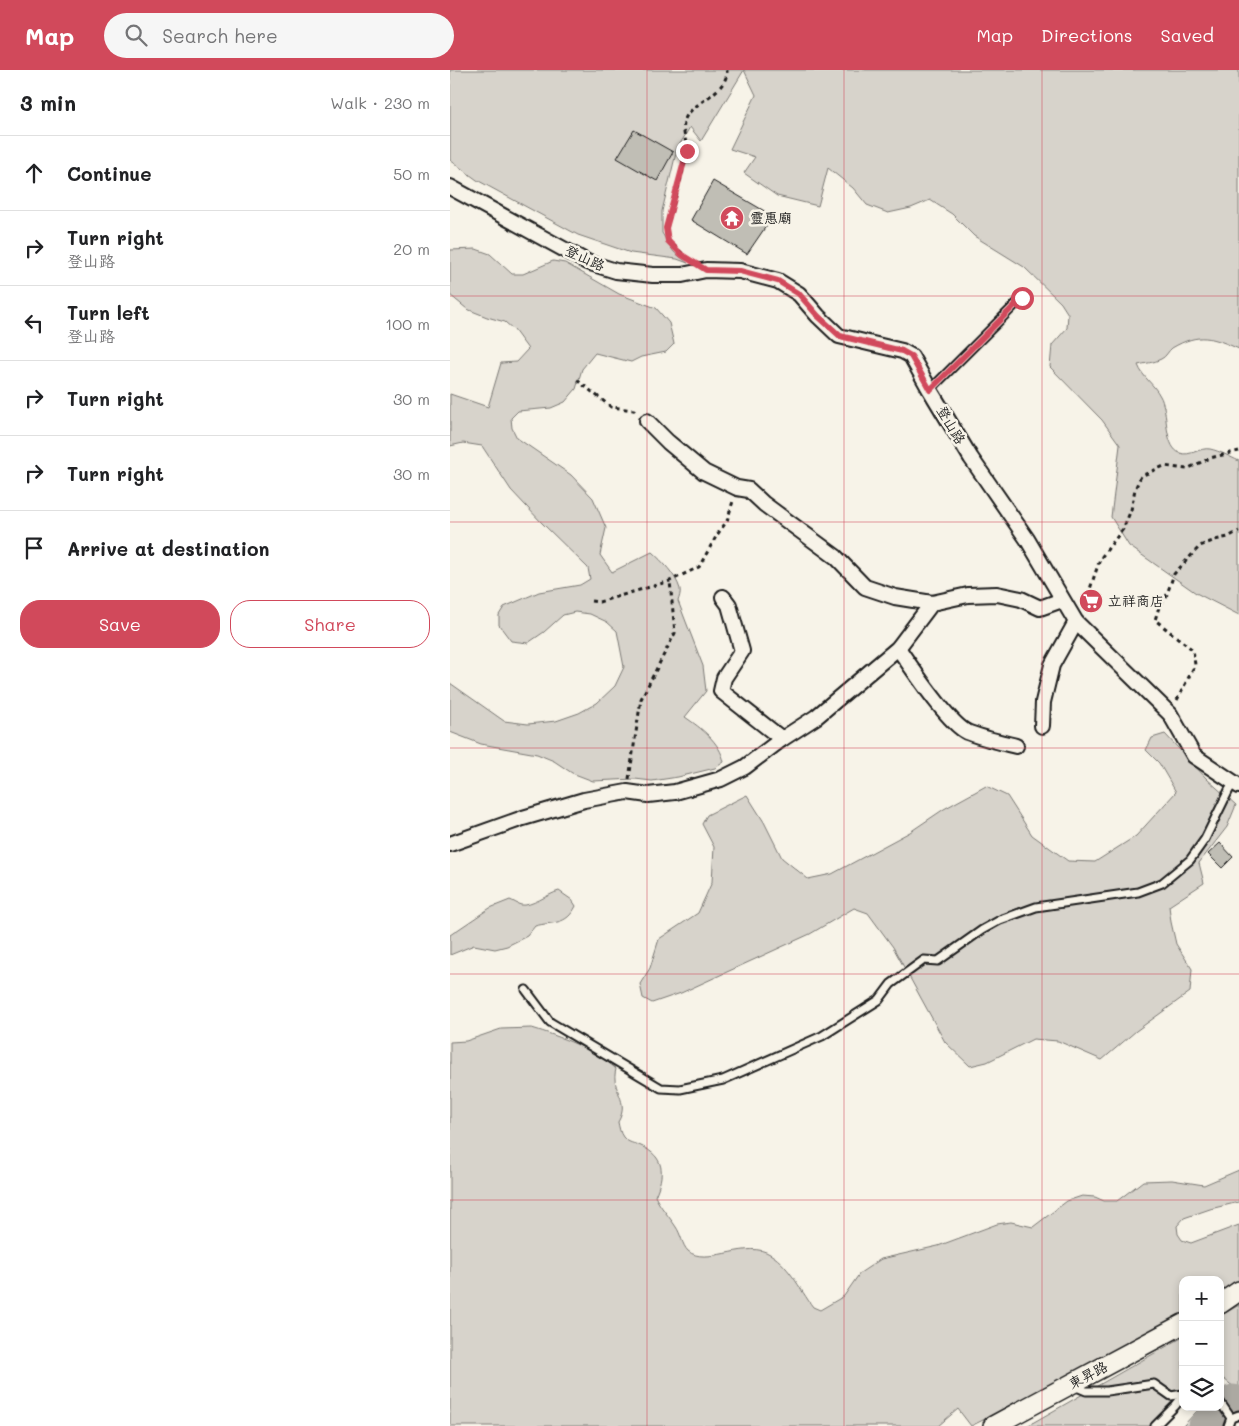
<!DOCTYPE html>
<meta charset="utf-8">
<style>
body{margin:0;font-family:Mali,"LXGW WenKai TC",sans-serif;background:#f6f6f6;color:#202124}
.controls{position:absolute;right:15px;bottom:15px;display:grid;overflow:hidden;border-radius:10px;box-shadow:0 2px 8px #0003}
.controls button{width:45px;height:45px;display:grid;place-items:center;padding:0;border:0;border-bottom:1px solid #e0e0e0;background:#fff;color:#202124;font:25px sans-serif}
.stop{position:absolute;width:15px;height:15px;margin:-11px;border:4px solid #d1495b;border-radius:50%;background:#fff}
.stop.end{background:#d1495b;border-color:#fff;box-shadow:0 1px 5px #0008}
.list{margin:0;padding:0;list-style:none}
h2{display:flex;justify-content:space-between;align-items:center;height:65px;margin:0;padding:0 20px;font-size:21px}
h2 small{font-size:16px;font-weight:400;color:#757577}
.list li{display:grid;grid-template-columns:32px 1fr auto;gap:15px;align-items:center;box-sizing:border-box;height:75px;padding:0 20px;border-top:1px solid #e0e0e0}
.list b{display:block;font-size:19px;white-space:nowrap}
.list p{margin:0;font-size:16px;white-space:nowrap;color:#757577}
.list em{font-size:16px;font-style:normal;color:#757577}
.actions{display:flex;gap:10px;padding:15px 20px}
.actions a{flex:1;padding:11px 0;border:1px solid #d1495b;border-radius:20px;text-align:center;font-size:18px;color:#d1495b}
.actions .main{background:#d1495b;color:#fff}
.icon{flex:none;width:28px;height:28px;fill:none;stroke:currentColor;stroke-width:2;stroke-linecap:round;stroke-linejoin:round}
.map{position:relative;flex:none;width:789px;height:1356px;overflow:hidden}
header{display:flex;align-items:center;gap:30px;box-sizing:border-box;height:70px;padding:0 25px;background:#d1495b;color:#fff}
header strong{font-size:24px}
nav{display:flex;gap:28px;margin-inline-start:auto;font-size:18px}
.search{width:350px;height:45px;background:#f6f6f6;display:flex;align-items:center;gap:12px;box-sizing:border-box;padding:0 18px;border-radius:28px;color:#757577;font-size:19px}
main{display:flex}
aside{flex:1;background:#fff}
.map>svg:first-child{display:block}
</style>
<header>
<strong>Map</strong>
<div class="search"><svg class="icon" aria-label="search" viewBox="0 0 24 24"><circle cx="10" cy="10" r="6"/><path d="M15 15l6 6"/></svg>Search here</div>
<nav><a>Map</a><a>Directions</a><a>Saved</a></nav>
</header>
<main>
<aside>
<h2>3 min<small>Walk · 230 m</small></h2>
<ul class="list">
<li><svg class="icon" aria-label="ahead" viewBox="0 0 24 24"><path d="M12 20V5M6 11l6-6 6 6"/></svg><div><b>Continue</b></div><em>50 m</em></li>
<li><svg class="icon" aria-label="right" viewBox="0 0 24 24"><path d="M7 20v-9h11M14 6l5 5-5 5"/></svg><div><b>Turn right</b><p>登山路</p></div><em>20 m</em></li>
<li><svg class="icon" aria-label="left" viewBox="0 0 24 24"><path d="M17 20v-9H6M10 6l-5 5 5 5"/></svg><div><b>Turn left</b><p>登山路</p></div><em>100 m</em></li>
<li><svg class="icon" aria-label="right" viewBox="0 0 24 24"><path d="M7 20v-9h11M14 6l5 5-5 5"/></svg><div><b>Turn right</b></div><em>30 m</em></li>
<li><svg class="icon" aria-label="right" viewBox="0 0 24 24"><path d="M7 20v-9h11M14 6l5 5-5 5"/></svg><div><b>Turn right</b></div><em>30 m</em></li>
<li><svg class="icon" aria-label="arrive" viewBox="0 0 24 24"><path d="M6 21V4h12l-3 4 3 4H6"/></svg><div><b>Arrive at destination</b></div></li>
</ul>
<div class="actions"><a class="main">Save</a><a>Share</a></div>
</aside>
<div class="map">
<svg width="789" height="1356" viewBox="0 0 789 1356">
<rect width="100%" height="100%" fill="#f7f3e8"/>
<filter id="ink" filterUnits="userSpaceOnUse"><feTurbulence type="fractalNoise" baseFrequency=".02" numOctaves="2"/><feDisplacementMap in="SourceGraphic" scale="10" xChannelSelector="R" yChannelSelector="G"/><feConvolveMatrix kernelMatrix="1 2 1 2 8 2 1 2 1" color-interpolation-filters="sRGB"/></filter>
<g filter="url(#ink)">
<g fill="#d7d3cb" stroke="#7a7874">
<path d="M 0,0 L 789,0 L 789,279 C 762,267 749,262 722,278 C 718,281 716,287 711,289 C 704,293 695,293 688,295 C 693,308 704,314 710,326 C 712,329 713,334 714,337 C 717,349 716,378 730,383 C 740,387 750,377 760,379 C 770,381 780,387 789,391 L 789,545 L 746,523 L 679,476 L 661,447 L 670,375 L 652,350 L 600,297 L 602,275 L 617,258 L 618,244 L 611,233 L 574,197 L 524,166 L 502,144 L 480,130 L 461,138 L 438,143 L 417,135 L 403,118 L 378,98 L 368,136 L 327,126 L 294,103 L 305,87 L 280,79 L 306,25 L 294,0 L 251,71 L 240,57 L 227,79 L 212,141 L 212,163 L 224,182 L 238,193 L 227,189 L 181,183 L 128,165 L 27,110 L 0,90 Z"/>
<path d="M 26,179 L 40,184 L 62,204 L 73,204 L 103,191 L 115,193 L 169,224 L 206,238 L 219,253 L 224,274 L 216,282 L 191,287 L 181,292 L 145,283 L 132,299 L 126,319 L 115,332 L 101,338 L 68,341 L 61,348 L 62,358 L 67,368 L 121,405 L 143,428 L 156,458 L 150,485 L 162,502 L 202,482 C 212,491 226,505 230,519 C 231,523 229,528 228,531 L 253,596 L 256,621 L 235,647 C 251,658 270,672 274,692 L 265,698 L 228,707 L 202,711 L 185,709 L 143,711 L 122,703 L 104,691 L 87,684 L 31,674 L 0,662 L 0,613 L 54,651 L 78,654 L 106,651 L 129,643 L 147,633 L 165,616 L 174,597 L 167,561 L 157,552 L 140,544 L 125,542 L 113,545 L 94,562 L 78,573 L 61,571 L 49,555 L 49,545 L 54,537 L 89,522 L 130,515 L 140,509 L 138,498 L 92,453 L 61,420 L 32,376 L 13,373 L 0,376 L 0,324 L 38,337 L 51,293 L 66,292 L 78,279 L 64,260 L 55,252 L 37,247 L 17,239 L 0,225 L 0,180 Z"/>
<polygon points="715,664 757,709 786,735 777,757 749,793 754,813 719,836 721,852 726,874 742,899 740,922 686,961 652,990 608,971 583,969 537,992 520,996 495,972 443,877 418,843 404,838 360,864 231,923 202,933 193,928 190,914 200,898 209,869 248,843 262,812 264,777 252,754 257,745 297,725 314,752 332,788 358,809 382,804 460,762 494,739 536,716 557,726 582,765 618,791 645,792 686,766 726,722 709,693 696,680 702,668"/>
<path d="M 109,821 L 122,830 L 126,836 C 116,856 104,851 85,856 L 77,866 L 57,876 L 45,879 L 24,875 L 0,885 L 0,865 L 40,838 L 60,830 C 63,831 67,834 71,835 C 81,837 98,824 109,821 Z"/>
<path d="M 82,958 C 108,966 147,980 166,999 C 160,1021 181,1030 168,1052 C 169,1057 170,1063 173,1067 C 178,1073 184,1073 191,1076 C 215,1087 215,1104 205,1126 C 210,1137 219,1146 226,1157 C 231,1164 232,1175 238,1181 C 255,1196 293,1172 316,1182 C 338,1192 350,1220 363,1237 L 370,1240 L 394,1226 L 410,1203 L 431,1189 L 488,1176 L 547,1154 L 561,1152 L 583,1157 L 617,1131 L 632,1126 L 645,1127 L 654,1131 L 667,1131 L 693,1111 L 722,1110 L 754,1115 L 789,1100 L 789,1132 L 760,1139 L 734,1148 L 727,1156 L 728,1164 L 732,1170 L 741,1173 L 789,1155 L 789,1212 L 770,1224 L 770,1210 L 733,1210 L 733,1245 L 675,1279 L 521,1356 L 508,1339 L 488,1356 L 0,1356 L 0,972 L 16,971 L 51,959 Z"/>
<polygon points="789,1235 789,1321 770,1306 770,1246"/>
<polygon points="733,1267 733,1327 710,1356 577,1356"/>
<polygon points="755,1337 772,1348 779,1356 733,1356 746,1342"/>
</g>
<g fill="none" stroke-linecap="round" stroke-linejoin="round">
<polyline stroke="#aca9a2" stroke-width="29" points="753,1356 783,1329 789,1330"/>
</g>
<g fill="#c0beb5" stroke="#1c1c1c">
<polygon points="184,60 223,82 207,111 167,88"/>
<polygon points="263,111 323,146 297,184 241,150"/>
<polygon points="770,773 783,787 772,798 758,784"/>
</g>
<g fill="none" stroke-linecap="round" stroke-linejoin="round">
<g stroke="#1c1c1c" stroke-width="11">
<g id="lane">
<polyline points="480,320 572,228"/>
<polyline points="76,920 100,952 211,1018 230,1019 273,1010 372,966 429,930 441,914 474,890 488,891 532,860 550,850 586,837 688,822 712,813 740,790 755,769 779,720 784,713"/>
<polyline points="624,1316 636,1321 657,1321 704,1314 721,1326 733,1324"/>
<polyline points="770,1332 781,1348"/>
<polyline points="705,1356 725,1336 733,1326"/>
<polyline points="778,1356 781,1348 789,1345"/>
</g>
</g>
<g stroke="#1c1c1c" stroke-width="18">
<g id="street">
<polyline points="0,117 137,192 166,201 203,205 232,205 256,200 290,201 328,211 349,224 368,246 389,266 452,281 461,286 480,320 521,388 577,469 626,552 720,644 744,686 789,716"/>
<polyline points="197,351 218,372 254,402 287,418 299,420 314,434 386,487 415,517 445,527 482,533"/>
<polyline points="273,527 279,535 292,581 274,608 271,621 332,669"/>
<path d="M 448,578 C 462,598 498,653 517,662 C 532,668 550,672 566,676"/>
<polyline points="592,656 593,632 602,595 626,552"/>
<polyline points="0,774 73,748 134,730 177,722 198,725 225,722 271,709 295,697 332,669 366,647 448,578 482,533 518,525 547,524 571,529 590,538 612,530"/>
</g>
</g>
<g stroke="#1c1c1c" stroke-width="22">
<g id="secondary">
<polyline points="770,1234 789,1221"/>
<polyline points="543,1356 733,1254"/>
</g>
</g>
<g stroke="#1c1c1c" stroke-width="3" stroke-dasharray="4 4" stroke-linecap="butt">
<path d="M 238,189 L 218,171 L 216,158 C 223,134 232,108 236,83 C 238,70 229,58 237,45 C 247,31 278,21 277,0"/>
<polyline points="127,310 161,337 184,340 187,343"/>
<polyline points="638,525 650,489 673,459 681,440 685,419 691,406 714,396 737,399 760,388 789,381"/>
<polyline points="141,531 149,532 220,511 249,497 267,465 277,451 283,431"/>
<polyline points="727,630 745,595 743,580 705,550 709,537 716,527 724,504 750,476 765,470 778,467 789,461"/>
<polyline points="179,709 191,629 225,563 220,511"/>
</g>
<use href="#lane" stroke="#f7f3e8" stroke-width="7"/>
<use href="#street" stroke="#f7f3e8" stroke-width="14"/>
<use href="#secondary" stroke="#f7f3e8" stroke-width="19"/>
</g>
</g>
<g fill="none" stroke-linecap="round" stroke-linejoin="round" filter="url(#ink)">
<polyline stroke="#d1495b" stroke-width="6" points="237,81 216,158 218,171 232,185 256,200 290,201 328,211 349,224 368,246 390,266 452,281 461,286 480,320 572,228"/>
</g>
<path fill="none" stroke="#d1495b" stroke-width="1" stroke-opacity="0.55" d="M 197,0 L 197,1356M 394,0 L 394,1356M 592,0 L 592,1356M 0,226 L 789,226M 0,452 L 789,452M 0,678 L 789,678M 0,904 L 789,904M 0,1130 L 789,1130"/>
<defs>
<g id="temple-disc" transform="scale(1.25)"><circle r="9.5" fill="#d1495b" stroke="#f7f3e8"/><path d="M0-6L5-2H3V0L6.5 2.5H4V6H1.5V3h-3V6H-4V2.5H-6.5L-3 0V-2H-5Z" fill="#fff"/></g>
<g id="supermarket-disc" transform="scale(1.25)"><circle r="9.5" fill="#d1495b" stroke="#f7f3e8"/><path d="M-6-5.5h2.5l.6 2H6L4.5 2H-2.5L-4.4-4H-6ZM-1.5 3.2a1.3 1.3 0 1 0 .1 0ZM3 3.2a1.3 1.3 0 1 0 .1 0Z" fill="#fff"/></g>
</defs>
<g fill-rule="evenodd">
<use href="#temple-disc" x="282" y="148"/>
<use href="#supermarket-disc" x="641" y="531"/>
</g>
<g text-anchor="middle" stroke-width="5" stroke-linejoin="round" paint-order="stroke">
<g font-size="14" fill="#1c1c1c" stroke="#f7f3e8" text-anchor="start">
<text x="300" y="153">靈惠廟</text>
<text x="658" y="536">立祥商店</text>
</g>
<g font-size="14" fill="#1c1c1c" stroke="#f7f3e8">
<text transform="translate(135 188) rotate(24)" y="5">登山路</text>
<text transform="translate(501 355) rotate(59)" y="5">登山路</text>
<text transform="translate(638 1305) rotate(-28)" y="5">東昇路</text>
</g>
</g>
</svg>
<div class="controls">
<button>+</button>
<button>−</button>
<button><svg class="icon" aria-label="layers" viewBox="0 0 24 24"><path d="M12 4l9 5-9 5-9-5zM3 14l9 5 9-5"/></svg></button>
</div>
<div class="stop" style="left:572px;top:228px"></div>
<div class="stop end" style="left:237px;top:81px"></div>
</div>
</main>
